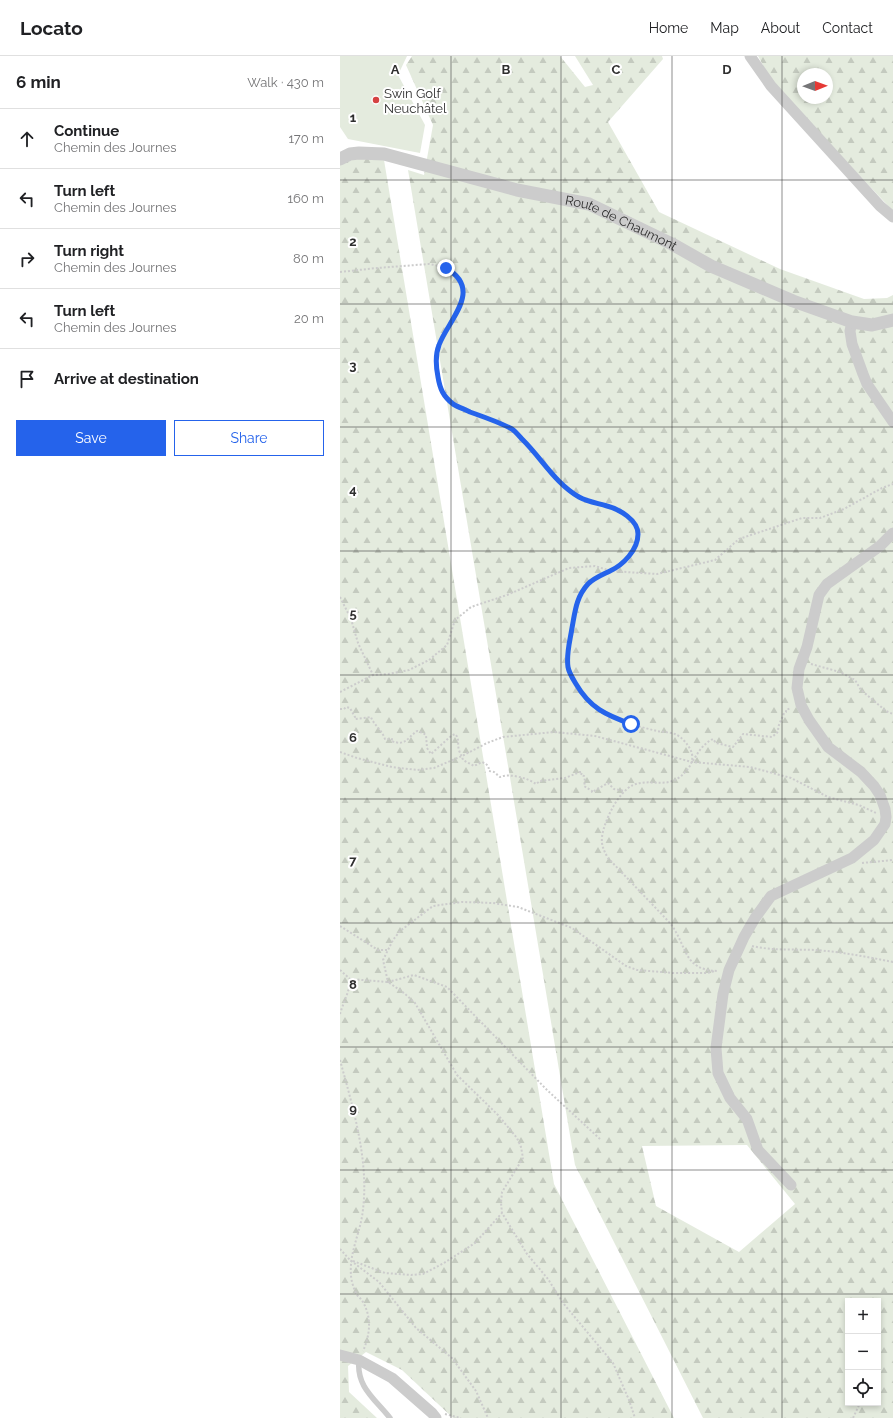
<!DOCTYPE html>
<meta charset="utf-8">
<style>
body{margin:0;font-family:Raleway,sans-serif;background:#f6f6f6;color:#202124}
.controls{position:absolute;right:12px;bottom:12px;display:grid;overflow:hidden;border-radius:0px;box-shadow:0 2px 6px #0003}
.controls button{width:36px;height:36px;display:grid;place-items:center;padding:0;border:0;border-bottom:1px solid #e0e0e0;background:#fff;color:#202124;font:20px sans-serif}
.compass{position:absolute;left:457px;top:12px;width:36px;height:36px;border-radius:50%;background:#fff;box-shadow:0 2px 6px #0003;rotate:89deg}
.stop{position:absolute;width:12px;height:12px;margin:-9px;border:3px solid #2563eb;border-radius:50%;background:#fff}
.stop.end{background:#2563eb;border-color:#fff;box-shadow:0 1px 4px #0008}
.list{margin:0;padding:0;list-style:none}
h2{display:flex;justify-content:space-between;align-items:center;height:52px;margin:0;padding:0 16px;font-size:17px}
h2 small{font-size:13px;font-weight:400;color:#757577}
.list li{display:grid;grid-template-columns:26px 1fr auto;gap:12px;align-items:center;box-sizing:border-box;height:60px;padding:0 16px;border-top:1px solid #e0e0e0}
.list b{display:block;font-size:15px;white-space:nowrap}
.list p{margin:0;font-size:13px;white-space:nowrap;color:#757577}
.list em{font-size:13px;font-style:normal;color:#757577}
.actions{display:flex;gap:8px;padding:12px 16px}
.actions a{flex:1;padding:9px 0;border:1px solid #2563eb;border-radius:0px;text-align:center;font-size:14px;color:#2563eb}
.actions .main{background:#2563eb;color:#fff}
.icon{flex:none;width:22px;height:22px;fill:none;stroke:currentColor;stroke-width:2;stroke-linecap:round;stroke-linejoin:round}
.map{position:relative;flex:none;width:553px;height:1362px;overflow:hidden}
header{display:flex;align-items:center;gap:24px;box-sizing:border-box;height:56px;padding:0 20px;background:#fff;border-bottom:1px solid #e0e0e0}
header strong{font-size:19px}
nav{display:flex;gap:22px;margin-inline-start:auto;font-size:14px}
main{display:flex}
aside{flex:1;background:#fff}
.map>svg:first-child{display:block}
</style>
<header>
<strong>Locato</strong>
<nav><a>Home</a><a>Map</a><a>About</a><a>Contact</a></nav>
</header>
<main>
<aside>
<h2>6 min<small>Walk · 430 m</small></h2>
<ul class="list">
<li><svg class="icon" aria-label="ahead" viewBox="0 0 24 24"><path d="M12 20V5M6 11l6-6 6 6"/></svg><div><b>Continue</b><p>Chemin des Journes</p></div><em>170 m</em></li>
<li><svg class="icon" aria-label="left" viewBox="0 0 24 24"><path d="M17 20v-9H6M10 6l-5 5 5 5"/></svg><div><b>Turn left</b><p>Chemin des Journes</p></div><em>160 m</em></li>
<li><svg class="icon" aria-label="right" viewBox="0 0 24 24"><path d="M7 20v-9h11M14 6l5 5-5 5"/></svg><div><b>Turn right</b><p>Chemin des Journes</p></div><em>80 m</em></li>
<li><svg class="icon" aria-label="left" viewBox="0 0 24 24"><path d="M17 20v-9H6M10 6l-5 5 5 5"/></svg><div><b>Turn left</b><p>Chemin des Journes</p></div><em>20 m</em></li>
<li><svg class="icon" aria-label="arrive" viewBox="0 0 24 24"><path d="M6 21V4h12l-3 4 3 4H6"/></svg><div><b>Arrive at destination</b></div></li>
</ul>
<div class="actions"><a class="main">Save</a><a>Share</a></div>
</aside>
<div class="map">
<svg width="553" height="1362" viewBox="0 0 553 1362">
<defs>
<pattern id="forest-firs" width="22" height="20" patternUnits="userSpaceOnUse"><rect width="22" height="20" fill="#e4ebde"/><path d="M5 1l3.5 6h-7zM16 11l3.5 6h-7z" fill="#c4cabf"/></pattern>
</defs>
<rect width="100%" height="100%" fill="#fff"/>
<g fill="url(#forest-firs)" fill-rule="evenodd">
<path d="M 72,0 L 220,0 L 245,31 L 253,29 L 235,0 L 322,0 L 323,3 L 268,66 L 319,156 L 440,213 L 524,243 L 547,242 L 553,239 L 553,1362 L 363,1362 L 235,1109 L 68,114 L 84,119 L 93,69 L 66,9 ZM 407,1089 L 455,1148 L 399,1196 L 316,1150 L 302,1090 ZM 508,1245 L 538,1245 L 538,1347 L 508,1347 Z"/>
<path d="M 418,0 L 553,0 L 553,155 L 433,28 ZM 463,18 L 487,18 L 487,42 L 463,42 Z"/>
<polygon points="21,99 44,104 214,1128 334,1362 113,1362 62,1314 26,1296 8,1310 9,1336 37,1362 0,1362 0,105"/>
</g>
<polygon fill="#e4ebde" points="0,0 67,0 58,19 85,69 80,97 8,83 0,71"/>
<g fill="none" stroke-linecap="round" stroke-linejoin="round">
<g stroke="#ccc" stroke-width="2" stroke-dasharray="2 2" stroke-linecap="butt">
<path d="M 0,216 L 37,212 L 89,208 C 101,210 113,213 119,224 C 132,249 107,268 99,289 C 95,300 97,313 99,324 C 101,337 108,346 119,351 C 133,357 147,362 160,368 C 164,370 169,371 173,374 C 176,376 179,380 182,383 C 196,397 209,418 223,430 C 232,438 243,444 254,447 C 267,451 281,454 291,463 C 296,468 299,476 297,483 C 294,498 282,510 269,516 C 262,519 255,521 249,527 C 243,532 238,541 236,549 C 232,561 226,600 228,611 C 229,615 231,620 233,624 C 241,638 251,651 266,659 C 282,666 300,671 317,675 C 323,676 329,676 335,678 C 342,681 350,690 352,698 C 353,705 351,709 347,714 C 329,736 313,721 293,729 C 278,736 264,765 262,781 C 261,789 264,795 268,802 L 330,867 C 348,890 342,914 378,915"/>
<polyline points="0,541 11,563 18,587 33,619"/>
<polyline points="471,608 500,616 515,624 521,634 546,655 553,658"/>
<polyline points="0,636 33,619 48,618 69,614 89,604 107,589 115,564 131,551 167,539 229,512 255,510 271,515 317,518 375,504 399,483 462,462 480,462 504,453 542,432 553,428"/>
<path d="M 0,653 L 4,653 L 6,651 L 10,652 L 15,661 L 15,663 L 31,661 C 33,668 42,674 45,683 L 52,683 L 51,685 C 66,690 66,683 77,675 L 83,677 L 86,679 L 87,692 L 91,698 L 111,680 L 115,678 C 120,683 117,688 119,694 C 120,698 122,700 123,704 L 134,710 L 142,706 C 147,708 149,710 149,715 L 154,716 L 160,721 C 169,717 188,722 196,728 L 200,725 L 225,722 L 240,716 L 242,716 L 241,719 L 244,720 L 245,725 L 244,730 L 252,735 L 252,736 L 268,727 L 274,733 L 285,735"/>
<polyline points="0,696 17,702 52,711 77,714 94,712 122,700 147,687 163,681 214,676 255,680 352,706 410,711 451,722 488,741 519,749 536,757"/>
<path d="M 353,705 C 358,696 364,687 373,683 L 376,687 L 393,691 L 403,678 L 432,681 L 438,676 C 438,667 442,664 444,657 L 446,656 L 446,654 L 451,652"/>
<polyline points="522,807 553,804"/>
<polyline points="0,870 38,894 47,894"/>
<path d="M 412,890 C 433,895 455,893 476,894 C 502,896 528,901 553,906"/>
<polyline points="0,914 10,923"/>
<path d="M 0,958 C 3,947 10,935 10,923 L 48,926 L 64,937 L 75,947 L 117,1019 L 158,1059 L 177,1082 L 181,1091 L 183,1102 L 162,1136 L 161,1147 L 162,1157 L 187,1198 L 208,1223 L 223,1247 L 273,1307 L 289,1344 L 295,1362"/>
<path d="M 0,1004 C 13,1052 29,1104 23,1153 C 21,1176 9,1196 11,1219 C 11,1224 14,1234 17,1239 C 19,1241 21,1243 23,1246 C 32,1262 30,1279 23,1295"/>
<polyline points="260,1083 207,1034 107,931 74,919 48,926 43,904 53,884 60,875 93,850 122,846 153,847 178,851 232,872 286,910 297,914 333,917 367,917 375,915"/>
<polyline points="0,1193 10,1204 39,1226 76,1272 112,1302 136,1335 148,1362"/>
<polyline points="13,1205 45,1217 71,1219 83,1218 104,1207 135,1187 162,1157"/>
<polyline points="538,1332 540,1331"/>
<polyline points="105,1358 121,1362"/>
<polyline points="513,1362 520,1347"/>
</g>
<path stroke="#ccc" stroke-width="5.5" d="M 19,1304 C 16,1331 35,1343 50,1362"/>
<g stroke="#ccc" stroke-width="11">
<polyline points="410,0 431,30 540,150 553,161"/>
<polyline points="512,266 510,275 512,288 523,318 527,328 553,366"/>
<polyline points="451,1129 418,1094 407,1063 390,1042 378,1017 376,992 383,938 389,914 404,881 415,862 431,840 512,802 534,784 545,768 546,761 545,753 540,739 534,730 521,716 488,691 469,664 461,649 457,632 459,613 467,591 479,539 487,528 540,490 553,477"/>
<polyline points="0,1299 19,1304 52,1322 92,1357 96,1362"/>
</g>
<path stroke="#ccc" stroke-width="13" id="s1" d="M 0,103 L 10,98 L 19,97 L 44,98 L 177,134 L 249,148 L 332,188 L 371,210 L 453,245 L 512,266 L 532,269 L 553,264"/>
</g>
<g fill="none" stroke-linecap="round" stroke-linejoin="round">
<path stroke="#2563eb" stroke-width="5" d="M 106,212 C 144,234 108,264 99,289 C 95,299 96,311 98,321 C 100,333 103,340 113,348 C 118,351 124,353 130,356 C 144,361 159,366 172,373 C 176,376 180,381 183,384 C 202,403 216,428 239,441 C 248,446 257,447 267,450 C 279,453 298,464 298,478 C 298,494 283,509 270,515 C 262,519 254,522 248,528 C 236,541 235,556 232,572 C 230,585 226,598 228,611 C 229,617 233,623 236,628 C 250,652 266,659 291,668"/>
</g>
<path fill="none" stroke="#2f2f2f" stroke-width="1" stroke-opacity="0.55" d="M 111,0 L 111,1362M 221,0 L 221,1362M 332,0 L 332,1362M 442,0 L 442,1362M 0,124 L 553,124M 0,248 L 553,248M 0,371 L 553,371M 0,495 L 553,495M 0,619 L 553,619M 0,743 L 553,743M 0,867 L 553,867M 0,991 L 553,991M 0,1114 L 553,1114M 0,1238 L 553,1238"/>
<circle fill="#d54242" stroke="#fff" stroke-width="1.5" cx="36" cy="44" r="4"/>
<g text-anchor="middle" stroke-width="4" stroke-linejoin="round" paint-order="stroke">
<g font-size="13" fill="#2f2f2f" stroke="#fff" text-anchor="start">
<text x="44" y="42">Swin Golf<tspan x="44" dy="15">Neuchâtel</tspan></text>
</g>
<g font-size="13" fill="#2f2f2f" stroke="#fff">
<text dy="5" stroke="none"><textPath href="#s1" startOffset="293">Route de Chaumont</textPath></text>
</g>
</g>
<g font-size="13" text-anchor="middle" font-weight="bold" fill="#2f2f2f" stroke="#fff" stroke-width="4" stroke-linejoin="round" paint-order="stroke">
<text x="55" y="18">A</text>
<text x="166" y="18">B</text>
<text x="276" y="18">C</text>
<text x="387" y="18">D</text>
<text x="13" y="66">1</text>
<text x="13" y="190">2</text>
<text x="13" y="314">3</text>
<text x="13" y="438">4</text>
<text x="13" y="562">5</text>
<text x="13" y="686">6</text>
<text x="13" y="809">7</text>
<text x="13" y="933">8</text>
<text x="13" y="1057">9</text>
</g>
</svg>
<div class="controls">
<button>+</button>
<button>−</button>
<button><svg class="icon" aria-label="locate" viewBox="0 0 24 24"><circle cx="12" cy="12" r="6"/><path d="M12 2v4M12 18v4M2 12h4M18 12h4"/></svg></button>
</div>
<svg class="compass" viewBox="-18 -18 36 36"><path d="M0-13l5 13h-10z" fill="#e53935"/><path d="M0 13l5-13h-10z" fill="#757577"/></svg>
<div class="stop" style="left:291px;top:668px"></div>
<div class="stop end" style="left:106px;top:212px"></div>
</div>
</main>
